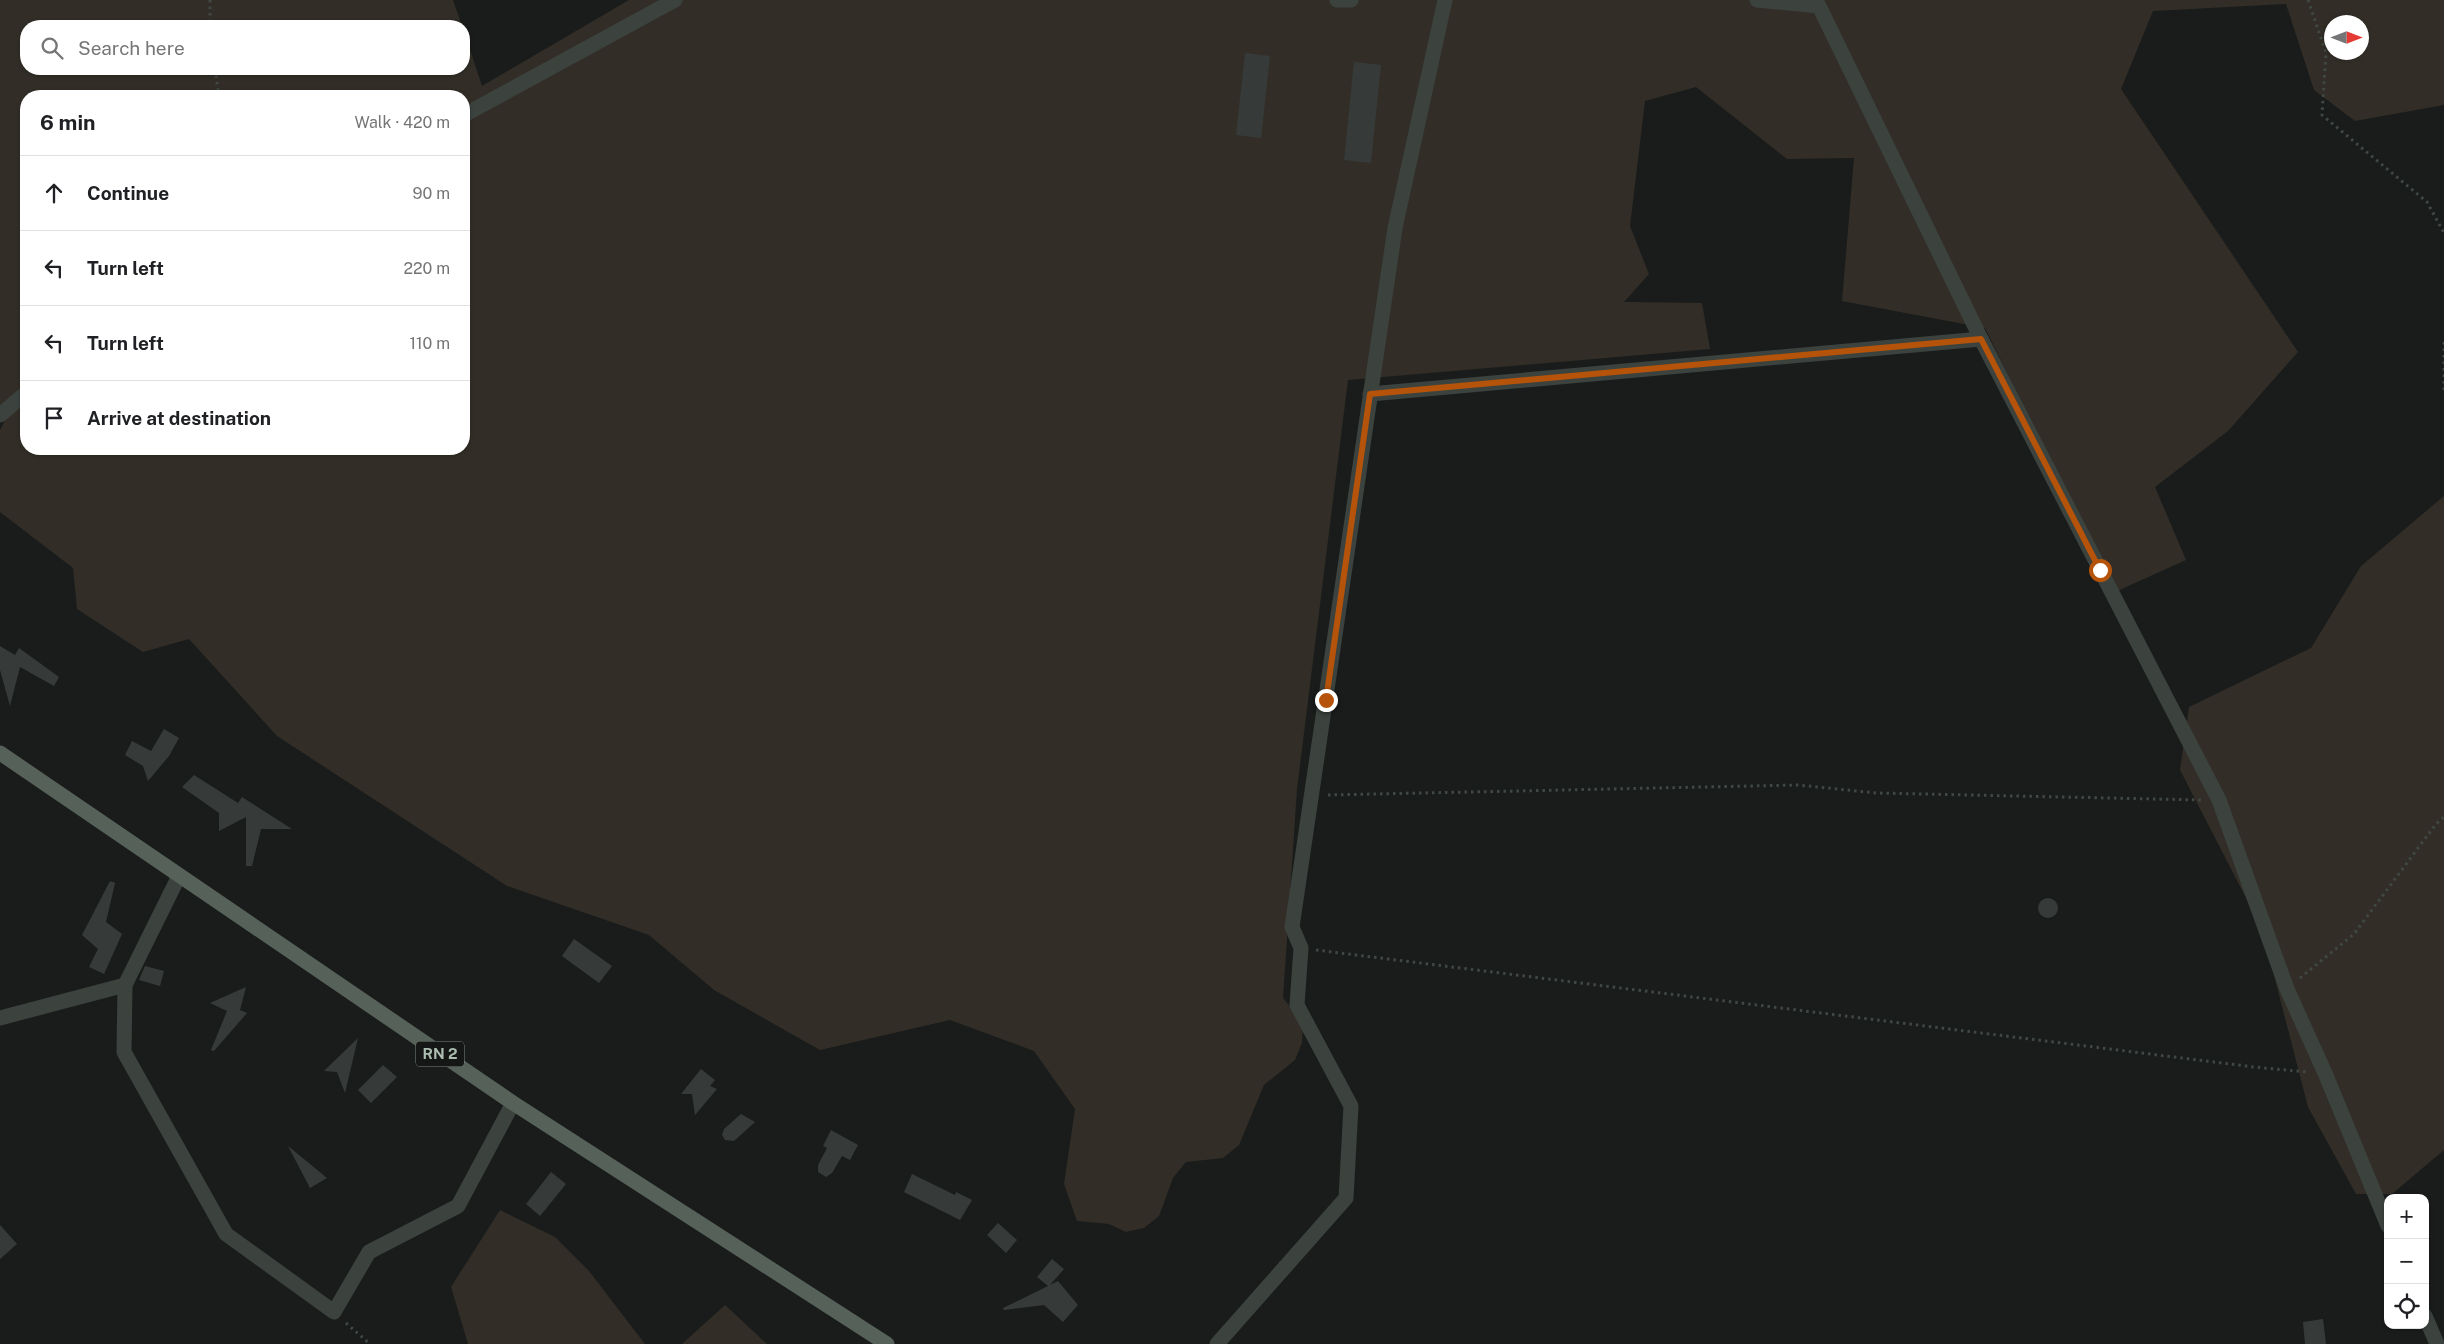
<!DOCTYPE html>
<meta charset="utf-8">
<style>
body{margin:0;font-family:"Public Sans",sans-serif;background:#f2f2f2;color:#202124}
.controls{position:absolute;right:15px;bottom:15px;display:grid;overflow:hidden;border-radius:10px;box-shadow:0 1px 4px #0004}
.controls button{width:45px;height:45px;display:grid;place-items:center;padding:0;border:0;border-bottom:1px solid #e0e0e0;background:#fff;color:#202124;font:25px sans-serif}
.compass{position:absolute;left:2324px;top:15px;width:45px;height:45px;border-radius:50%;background:#fff;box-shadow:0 1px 4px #0004;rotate:90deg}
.stop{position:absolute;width:15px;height:15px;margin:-11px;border:4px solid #b45309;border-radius:50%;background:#fff}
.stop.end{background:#b45309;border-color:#fff;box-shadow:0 1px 5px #0008}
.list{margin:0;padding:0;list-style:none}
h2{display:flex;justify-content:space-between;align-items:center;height:65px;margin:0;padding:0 20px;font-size:21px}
h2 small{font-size:16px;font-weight:400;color:#757577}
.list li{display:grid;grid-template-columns:32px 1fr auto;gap:15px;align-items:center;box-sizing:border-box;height:75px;padding:0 20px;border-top:1px solid #e0e0e0}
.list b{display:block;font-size:19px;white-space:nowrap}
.list em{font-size:16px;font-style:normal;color:#757577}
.icon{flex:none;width:28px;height:28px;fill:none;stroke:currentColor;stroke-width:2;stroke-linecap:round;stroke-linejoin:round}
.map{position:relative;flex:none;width:2444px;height:1344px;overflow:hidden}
.search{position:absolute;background:#fff;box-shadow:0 1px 4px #0004;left:20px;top:20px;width:450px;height:55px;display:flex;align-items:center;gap:12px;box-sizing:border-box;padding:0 18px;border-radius:20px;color:#757577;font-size:19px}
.panel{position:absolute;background:#fff;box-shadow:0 1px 4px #0004;left:20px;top:90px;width:450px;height:365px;border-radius:20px}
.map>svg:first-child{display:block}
</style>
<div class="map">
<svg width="2444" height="1344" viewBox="0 0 2444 1344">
<rect width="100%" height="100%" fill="#191c1b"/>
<g fill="#322e27" fill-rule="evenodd">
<path d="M 0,0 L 453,0 L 462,26 L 26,26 L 26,69 L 464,69 L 464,31 L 482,86 L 629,0 L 2444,0 L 2444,105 L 2355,121 L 2314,90 L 2286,4 L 2153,11 L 2121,89 L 2298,352 L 2228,431 L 2155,487 L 2186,560 L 2115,592 L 1985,328 L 1842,301 L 1854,158 L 1787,159 L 1696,87 L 1645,101 L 1630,226 L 1649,274 L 1624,302 L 1702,303 L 1710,349 L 1348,380 L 1297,789 L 1283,998 L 1303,1022 L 1302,1043 L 1295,1060 L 1264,1085 L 1239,1145 L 1223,1158 L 1186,1162 L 1173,1178 L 1159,1216 L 1144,1228 L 1126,1232 L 1109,1224 L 1077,1221 L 1064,1184 L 1075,1109 L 1034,1051 L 950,1020 L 820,1050 L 714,990 L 649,935 L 507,886 L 277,736 L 189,639 L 143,652 L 77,609 L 73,568 L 0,512 L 0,430 L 6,418 L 0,408 ZM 2332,22 L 2362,22 L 2362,52 L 2332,52 ZM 26,96 L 464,96 L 464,449 L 26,449 Z"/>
<polygon points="2444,496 2444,1150 2392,1194 2356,1194 2308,1107 2262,929 2180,770 2189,707 2311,648 2361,566"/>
<polygon points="500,1210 555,1237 589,1271 645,1344 468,1344 451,1287"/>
<polygon points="725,1305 767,1344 682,1344"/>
</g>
<g fill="#363b39">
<polygon points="1245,53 1270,56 1261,138 1236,135"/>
<polygon points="1354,62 1381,65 1371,163 1344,160"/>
<polygon points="0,646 15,655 19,648 59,677 54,686 20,667 10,706 0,670"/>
<polygon points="164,729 179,738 169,756 148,781 143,766 125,755 132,741 151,751"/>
<polygon points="194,775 238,803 242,797 292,829 261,829 252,866 246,866 246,817 219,831 219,813 182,787"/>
<polygon points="110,881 115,883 106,922 122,934 104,974 89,967 98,949 82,935"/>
<circle cx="2048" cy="908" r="10"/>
<polygon points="574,939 612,966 599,983 562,956"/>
<polygon points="145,966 164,971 160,986 139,980"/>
<polygon points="246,987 240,1010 247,1013 214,1051 211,1050 227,1011 210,1003"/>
<polygon points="358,1038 345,1093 337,1072 324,1071"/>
<polygon points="383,1065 397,1077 371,1103 358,1090"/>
<polygon points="701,1069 715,1080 710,1086 717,1089 695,1115 692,1094 681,1094"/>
<polygon points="741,1114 755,1122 734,1141 725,1140 722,1135 724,1129"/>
<polygon points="831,1130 858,1145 850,1160 842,1156 832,1173 826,1177 818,1172 818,1165 827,1148 823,1146"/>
<polygon points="288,1146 327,1178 310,1188"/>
<polygon points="551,1172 566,1184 540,1216 526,1204"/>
<polygon points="912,1174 955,1195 956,1192 972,1200 960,1220 904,1192"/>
<polygon points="998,1223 1017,1240 1006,1253 987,1235"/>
<polygon points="0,1225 17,1244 0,1259"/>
<polygon points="1052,1259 1064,1269 1050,1285 1058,1281 1078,1305 1063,1322 1044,1305 1004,1310 1003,1308 1048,1286 1037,1277"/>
<polygon points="2323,1319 2326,1344 2305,1344 2303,1322"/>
</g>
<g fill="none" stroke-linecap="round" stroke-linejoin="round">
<g stroke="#404843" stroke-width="3" stroke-dasharray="2.5 4" stroke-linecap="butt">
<polyline points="210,0 210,26"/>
<polyline points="2308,0 2326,53 2322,115 2427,202 2444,233"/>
<polyline points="215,69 219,96"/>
<polyline points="2444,342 2444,392"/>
<polyline points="1328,795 1798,785 1876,793 2202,800"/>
<polyline points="1316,950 2254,1067 2307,1072"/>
<polyline points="2300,978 2354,934 2436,824 2444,817"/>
<polyline points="346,1323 370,1344"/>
</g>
<g stroke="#3c433f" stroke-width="15">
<polyline points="1337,0 1351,0"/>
<polyline points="1757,0 1819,6 1981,339 2219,800 2287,989 2325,1073 2388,1226"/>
<polyline points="464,115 675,0"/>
<polyline points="1370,394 1981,339"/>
<polyline points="0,415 26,393"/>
<polyline points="125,985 124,1052 226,1234 334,1312 369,1252 458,1206 513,1103"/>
<polyline points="0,1018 125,985 179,876"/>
<polyline points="2425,1316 2437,1344"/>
<polyline points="1217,1344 1346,1198 1351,1106 1297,1005 1301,948 1292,927 1395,228 1445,0"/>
</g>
<polyline stroke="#56615a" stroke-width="15" points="0,753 513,1103 887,1344"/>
</g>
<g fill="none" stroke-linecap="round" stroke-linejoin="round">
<polyline stroke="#b45309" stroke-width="6" points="1326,700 1370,394 1981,339 2100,570"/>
</g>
<g text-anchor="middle" stroke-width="5" stroke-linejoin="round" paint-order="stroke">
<rect fill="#141716" stroke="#7e8a82" stroke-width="1" x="416" y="1041.5" width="48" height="25" rx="4"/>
<g font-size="15" font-weight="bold" fill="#abbcb0">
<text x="440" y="1059">RN 2</text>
</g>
</g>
</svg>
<div class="controls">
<button>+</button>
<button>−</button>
<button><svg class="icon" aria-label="locate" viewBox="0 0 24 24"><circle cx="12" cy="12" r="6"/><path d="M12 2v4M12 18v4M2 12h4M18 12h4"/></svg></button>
</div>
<svg class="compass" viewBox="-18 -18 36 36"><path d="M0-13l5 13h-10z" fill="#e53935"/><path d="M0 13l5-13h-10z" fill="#757577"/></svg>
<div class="stop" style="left:2100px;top:570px"></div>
<div class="stop end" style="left:1326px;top:700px"></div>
<div class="search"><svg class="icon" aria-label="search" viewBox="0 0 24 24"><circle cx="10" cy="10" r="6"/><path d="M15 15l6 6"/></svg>Search here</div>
<section class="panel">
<h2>6 min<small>Walk · 420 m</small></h2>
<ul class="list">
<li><svg class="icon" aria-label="ahead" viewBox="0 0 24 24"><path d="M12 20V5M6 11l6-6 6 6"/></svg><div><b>Continue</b></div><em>90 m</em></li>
<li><svg class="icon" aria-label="left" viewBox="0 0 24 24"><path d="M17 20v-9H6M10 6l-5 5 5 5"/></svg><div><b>Turn left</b></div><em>220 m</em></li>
<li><svg class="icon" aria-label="left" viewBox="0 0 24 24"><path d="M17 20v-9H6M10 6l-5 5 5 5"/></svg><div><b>Turn left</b></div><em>110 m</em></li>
<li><svg class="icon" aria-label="arrive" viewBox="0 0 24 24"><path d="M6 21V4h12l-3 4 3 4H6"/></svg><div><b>Arrive at destination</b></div></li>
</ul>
</section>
</div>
